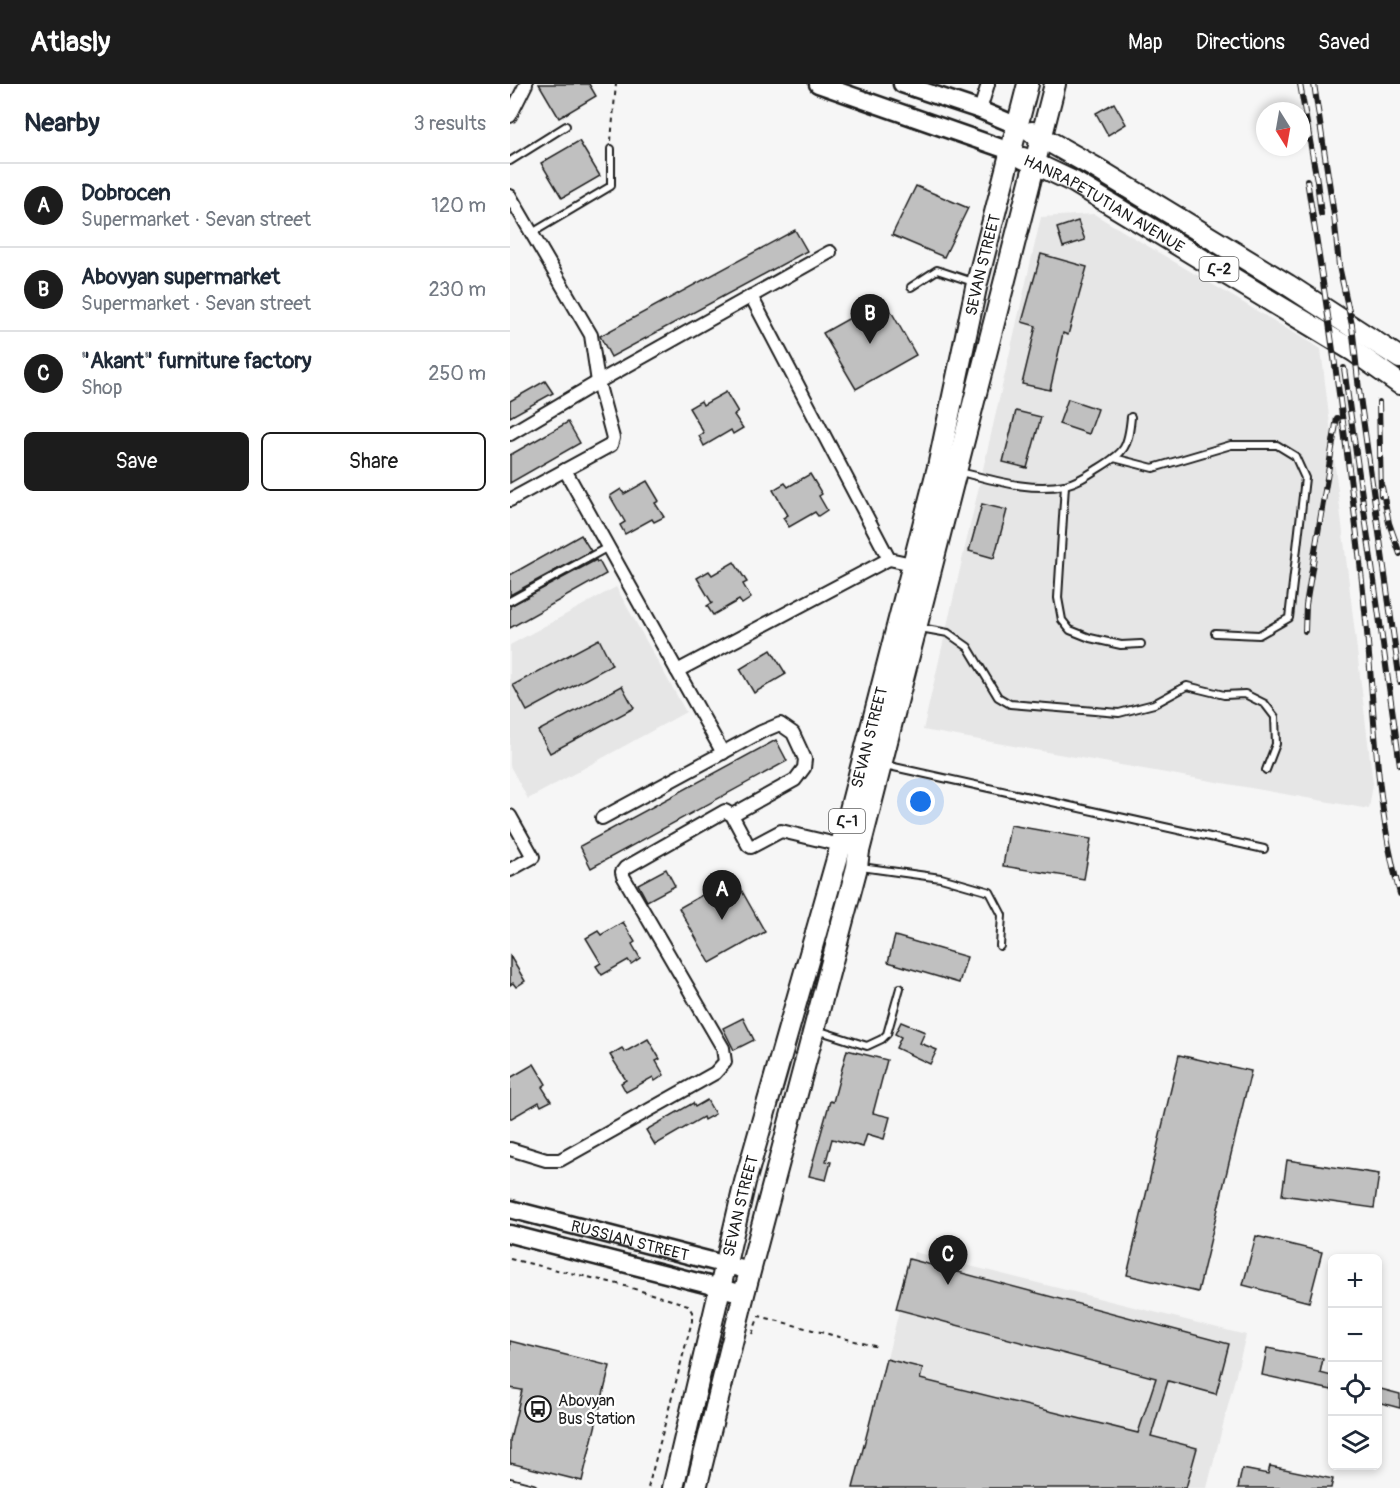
<!DOCTYPE html>
<meta charset="utf-8">
<style>
body{margin:0;font-family:Pangolin,"Noto Sans Armenian",sans-serif;background:#f2f2f3;color:#1f2937}
.controls{position:absolute;right:18px;bottom:18px;display:grid;overflow:hidden;border-radius:9px;box-shadow:0 3px 9px #0003}
.controls button{width:54px;height:54px;display:grid;place-items:center;padding:0;border:0;border-bottom:2px solid #e0e1e3;background:#fff;color:#1f2937;font:30px sans-serif}
.compass{position:absolute;left:746px;top:18px;width:54px;height:54px;border-radius:50%;background:#fff;box-shadow:0 3px 9px #0003;rotate:169deg}
.you{position:absolute;left:411px;top:718px;width:21px;height:21px;margin:-15px;border:4px solid #fff;border-radius:50%;background:#1a73e8;box-shadow:0 0 0 9px #1a73e833}
.badge{display:grid;place-items:center;width:39px;height:39px;border-radius:50%;background:#1c1c1c;color:#fff;font-size:20px;font-weight:700}
.pin{position:absolute;translate:-50% -50px;filter:drop-shadow(0 2px 3px #0008)}
.pin::after{content:'';position:absolute;top:32px;width:21px;height:18px;background:inherit;clip-path:polygon(0 0,100% 0,50% 100%)}
.list{margin:0;padding:0;list-style:none}
h2{display:flex;justify-content:space-between;align-items:center;height:78px;margin:0;padding:0 24px;font-size:26px}
h2 small{font-size:20px;font-weight:400;color:#747a83}
.list li{display:grid;grid-template-columns:39px 1fr auto;gap:18px;align-items:center;box-sizing:border-box;height:84px;padding:0 24px;border-top:2px solid #e0e1e3}
.list b{display:block;font-size:22px;white-space:nowrap}
.list p{margin:0;font-size:20px;white-space:nowrap;color:#747a83}
.list em{font-size:20px;font-style:normal;color:#747a83}
.actions{display:flex;gap:12px;padding:18px 24px}
.actions a{flex:1;padding:14px 0;border:2px solid #1c1c1c;border-radius:9px;text-align:center;font-size:21px;color:#1c1c1c}
.actions .main{background:#1c1c1c;color:#fff}
.icon{flex:none;width:33px;height:33px;fill:none;stroke:currentColor;stroke-width:2;stroke-linecap:round;stroke-linejoin:round}
.map{position:relative;flex:none;width:890px;height:1404px;overflow:hidden}
header{display:flex;align-items:center;gap:36px;box-sizing:border-box;height:84px;padding:0 30px;background:#1c1c1c;color:#fff}
header strong{font-size:28px}
nav{display:flex;gap:33px;margin-inline-start:auto;font-size:21px}
main{display:flex}
aside{flex:1;background:#fff}
.map>svg:first-child{display:block}
</style>
<header>
<strong>Atlasly</strong>
<nav><a>Map</a><a>Directions</a><a>Saved</a></nav>
</header>
<main>
<aside>
<h2>Nearby<small>3 results</small></h2>
<ul class="list">
<li><span class="badge">A</span><div><b>Dobrocen</b><p>Supermarket · Sevan street</p></div><em>120 m</em></li>
<li><span class="badge">B</span><div><b>Abovyan supermarket</b><p>Supermarket · Sevan street</p></div><em>230 m</em></li>
<li><span class="badge">C</span><div><b>&quot;Akant&quot; furniture factory</b><p>Shop</p></div><em>250 m</em></li>
</ul>
<div class="actions"><a class="main">Save</a><a>Share</a></div>
</aside>
<div class="map">
<svg width="890" height="1404" viewBox="0 0 890 1404">
<rect width="100%" height="100%" fill="#f6f6f6"/>
<filter id="ink" filterUnits="userSpaceOnUse"><feTurbulence type="fractalNoise" baseFrequency=".0167" numOctaves="2"/><feDisplacementMap in="SourceGraphic" scale="12" xChannelSelector="R" yChannelSelector="G"/><feConvolveMatrix kernelMatrix="1 2 1 2 8 2 1 2 1" color-interpolation-filters="sRGB"/></filter>
<g filter="url(#ink)">
<g fill="#e6e6e6">
<polygon points="584,130 811,265 863,700 859,725 413,646 531,133"/>
<polygon points="106,503 176,628 18,715 0,682 0,561"/>
<polygon points="404,1168 736,1251 697,1404 344,1404"/>
</g>
<polygon fill="#d6d6d6" stroke="#797979" stroke-width="1.5" points="626,120 813,235 810,240 623,125"/>
<g fill="#c0c0c0" stroke="#1c1c1c" stroke-width="1.5">
<polygon points="29,0 79,0 86,12 49,34"/>
<polygon points="604,19 616,40 598,51 586,29"/>
<polygon points="69,57 90,92 52,114 31,79"/>
<polygon points="406,102 458,124 434,173 382,151"/>
<polygon points="568,137 575,156 553,163 547,144"/>
<polygon points="285,146 297,167 101,273 90,252"/>
<polygon points="531,170 577,183 558,251 553,249 540,306 512,300 526,242 512,238"/>
<polygon points="374,215 406,271 346,305 313,249"/>
<polygon points="35,297 43,309 0,333 0,317"/>
<polygon points="216,308 228,328 224,331 233,344 223,350 221,346 194,362 189,352 194,349 179,324 191,317 193,321"/>
<polygon points="558,315 588,325 579,350 549,340"/>
<polygon points="506,327 531,333 517,384 493,378"/>
<polygon points="58,338 70,359 0,399 0,371"/>
<polygon points="300,390 312,410 309,412 317,426 308,432 305,428 279,443 273,434 278,431 263,406 275,399 278,403"/>
<polygon points="137,397 149,417 145,419 154,433 144,438 142,435 115,450 110,441 115,438 100,412 111,405 114,410"/>
<polygon points="472,420 497,426 484,474 459,467"/>
<polygon points="71,451 81,467 0,511 0,491"/>
<polygon points="86,476 87,478 89,477 96,490 0,544 0,522"/>
<polygon points="224,478 237,498 233,500 241,514 232,520 229,516 203,531 197,522 202,519 187,494 199,487 202,491"/>
<polygon points="89,555 102,581 17,627 3,601"/>
<polygon points="261,566 276,590 244,609 230,585"/>
<polygon points="112,602 124,624 40,669 28,647"/>
<polygon points="266,656 277,677 81,784 70,762"/>
<polygon points="500,741 581,755 574,795 493,782"/>
<polygon points="156,785 165,802 137,817 128,800"/>
<polygon points="224,793 255,848 200,879 169,824"/>
<polygon points="113,838 125,858 122,860 130,874 121,880 118,876 92,891 86,882 91,879 76,854 88,847 91,851"/>
<polygon points="385,852 457,873 449,899 378,878"/>
<polygon points="0,872 15,897 6,903 3,899 0,901"/>
<polygon points="233,934 244,956 224,966 213,944"/>
<polygon points="391,938 415,948 410,959 427,966 420,980 386,964 391,953 385,950"/>
<polygon points="138,955 150,975 146,977 154,991 145,997 143,993 116,1008 111,999 116,996 100,971 112,964 115,968"/>
<polygon points="337,966 377,976 363,1029 380,1033 374,1055 357,1050 353,1063 322,1055 316,1077 321,1078 316,1096 299,1092 320,1017 323,1018"/>
<polygon points="669,971 741,987 688,1208 617,1191"/>
<polygon points="24,980 36,1000 32,1003 41,1017 31,1022 29,1018 0,1035 0,994"/>
<polygon points="197,1016 205,1030 194,1036 193,1033 145,1061 136,1046 183,1019 185,1023"/>
<polygon points="777,1076 869,1090 864,1124 772,1111"/>
<polygon points="746,1152 812,1168 799,1218 733,1201"/>
<polygon points="399,1175 719,1260 706,1310 658,1297 641,1352 687,1364 676,1404 343,1404 376,1275 413,1284 410,1295 628,1349 646,1294 386,1225"/>
<polygon points="0,1257 100,1282 72,1397 0,1379 0,1356 12,1306 0,1304"/>
<polygon points="757,1264 813,1275 810,1289 822,1292 822,1306 752,1291"/>
<polygon points="867,1304 890,1310 890,1324 867,1318"/>
<polygon points="760,1382 823,1395 821,1404 728,1404 732,1385 758,1390"/>
</g>
<g fill="none" stroke-linecap="round" stroke-linejoin="round">
<g stroke="#1c1c1c" stroke-width="10">
<g id="service">
<polyline points="0,77 56,42"/>
<polyline points="22,149 101,102 101,65"/>
<polyline points="401,203 427,186 463,198"/>
<polyline points="604,374 643,384 721,361 767,361 785,372 795,394 779,534 749,551 705,549"/>
<path d="M 450,388 C 484,396 520,408 555,401 C 568,398 578,391 589,384 C 615,368 618,364 621,333"/>
<polyline points="555,401 548,514 552,536 560,546 580,554 611,561 631,560"/>
<polyline points="0,517 98,463"/>
<polyline points="410,544 438,549 458,563 488,613 500,620 609,629 644,620 677,602 714,611 735,610 755,620 765,633 766,660 756,686"/>
<polyline points="375,681 754,765"/>
<polyline points="351,783 431,794 480,808 492,831 490,862"/>
<polyline points="307,946 357,962 372,955 377,950 390,904"/>
<polyline points="0,1398 23,1404"/>
</g>
</g>
<g stroke="#1c1c1c" stroke-width="16">
<g id="minor">
<polyline points="470,26 478,0"/>
<polyline points="0,32 16,0"/>
<polyline points="0,112 81,251 88,298 103,354 101,361 0,416"/>
<polyline points="241,212 379,475 402,480"/>
<polyline points="0,350 88,298 320,168"/>
<polyline points="55,386 213,669"/>
<polyline points="167,587 379,475"/>
<polyline points="0,732 23,773 0,786"/>
<polyline points="92,734 251,648 270,640 283,649 295,675 294,684 285,696 222,731"/>
<polyline points="0,1065 36,1076 50,1076 205,989 215,978 213,964 113,792 112,788 115,784 215,727 222,731 238,761 241,763 271,747 335,762"/>
</g>
</g>
<g stroke="#1c1c1c" stroke-width="21">
<g id="secondary">
<polyline points="308,0 500,67"/>
<polyline points="392,0 470,26 508,42"/>
<path id="s1" d="M 0,1125 L 240,1187"/>
<polyline points="0,1150 234,1210"/>
</g>
</g>
<g stroke="#1c1c1c" stroke-width="24">
<g id="primary">
<polyline points="522,48 586,84 778,201 890,274"/>
<path id="s2" d="M 513,74 L 564,98 L 640,144 L 845,268 L 890,300"/>
<path id="s3" d="M 163,1404 L 235,1098 L 331,761 L 428,383 L 467,199 L 518,0"/>
<polyline points="186,1404 234,1210 347,783 349,767 545,0"/>
</g>
</g>
<g stroke="#1c1c1c" stroke-width="2" stroke-dasharray="4.5 4.5" stroke-linecap="butt">
<polyline points="101,57 106,0"/>
<polyline points="0,1175 108,1200 178,1221 182,1228 182,1237 138,1404"/>
<polyline points="242,1250 249,1232 368,1263"/>
</g>
<use href="#service" stroke="#fff" stroke-width="6"/>
<use href="#minor" stroke="#fff" stroke-width="12"/>
<use href="#secondary" stroke="#fff" stroke-width="16"/>
<use href="#primary" stroke="#fff" stroke-width="20"/>
<g stroke="#1c1c1c" stroke-width="6">
<g id="rail">
<polyline points="790,0 807,97 811,130"/>
<polyline points="804,0 824,131 829,182 842,241 849,306 890,598"/>
<path d="M 797,96 C 820,239 841,383 855,527 C 865,621 864,718 890,810"/>
<polyline points="834,284 890,681"/>
<polyline points="869,318 871,411"/>
<polyline points="872,403 879,439 890,470"/>
<polyline points="795,547 796,521 827,334"/>
</g>
</g>
<use href="#rail" stroke="#fff" stroke-width="4" stroke-dasharray="11" stroke-linecap="butt"/>
</g>
</g>
<defs>
<g id="bus-ring" transform="scale(1.35)"><circle r="9.5" fill="#fff" stroke="#1c1c1c" stroke-width="1.5"/><path d="M-5-6H5V4H4V6H2V4H-2V6H-4V4H-5ZM-3.5-4V0h7V-4ZM-3.5 1.2v1.5H-2V1.2ZM2 1.2v1.5H3.5V1.2Z" fill="#1c1c1c"/></g>
</defs>
<g fill-rule="evenodd">
<use href="#bus-ring" x="28" y="1325"/>
</g>
<g text-anchor="middle" stroke-width="4.5" stroke-linejoin="round" paint-order="stroke">
<g fill="#fff" stroke="#606060" stroke-width="1.5">
<rect x="689.5" y="173" width="39" height="24" rx="4.5"/>
<rect x="319" y="725" width="36" height="24" rx="4.5"/>
</g>
<g font-size="15" font-weight="bold" fill="#1c1c1c">
<text x="709" y="190">Հ-2</text>
<text x="337" y="742">Հ-1</text>
</g>
<g font-size="16" fill="#1c1c1c" stroke="#fff">
<text dy="6" stroke="none"><textPath href="#s2" startOffset="93">HANRAPETUTIAN AVENUE</textPath></text>
<text dy="6" stroke="none"><textPath href="#s3" startOffset="1262">SEVAN STREET</textPath></text>
<text dy="6" stroke="none"><textPath href="#s3" startOffset="776">SEVAN STREET</textPath></text>
<text dy="6" stroke="none"><textPath href="#s3" startOffset="290">SEVAN STREET</textPath></text>
<text dy="6" stroke="none"><textPath href="#s1" startOffset="124">RUSSIAN STREET</textPath></text>
</g>
<g font-size="16" fill="#1c1c1c" stroke="#fff" text-anchor="start">
<text x="48" y="1322">Abovyan<tspan x="48" dy="18">Bus Station</tspan></text>
</g>
</g>
</svg>
<div class="controls">
<button>+</button>
<button>−</button>
<button><svg class="icon" aria-label="locate" viewBox="0 0 24 24"><circle cx="12" cy="12" r="6"/><path d="M12 2v4M12 18v4M2 12h4M18 12h4"/></svg></button>
<button><svg class="icon" aria-label="layers" viewBox="0 0 24 24"><path d="M12 4l9 5-9 5-9-5zM3 14l9 5 9-5"/></svg></button>
</div>
<svg class="compass" viewBox="-18 -18 36 36"><path d="M0-13l5 13h-10z" fill="#e53935"/><path d="M0 13l5-13h-10z" fill="#747a83"/></svg>
<div class="you"></div>
<div class="pin badge" style="left:212px;top:836px">A</div>
<div class="pin badge" style="left:360px;top:260px">B</div>
<div class="pin badge" style="left:438px;top:1201px">C</div>
</div>
</main>
